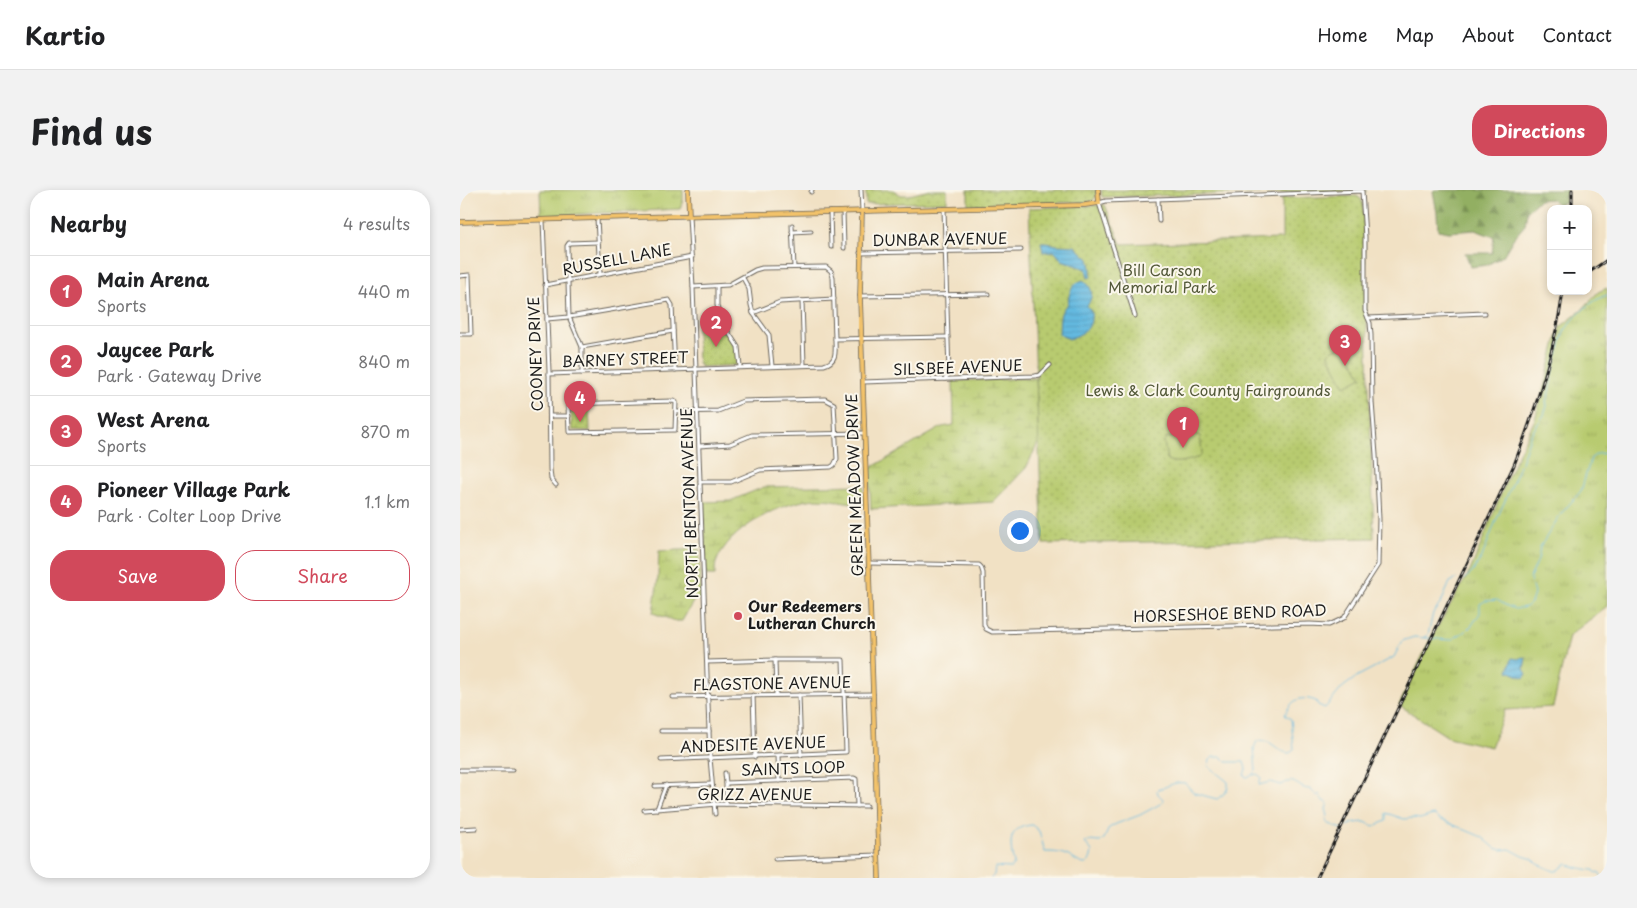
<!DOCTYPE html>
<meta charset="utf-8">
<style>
body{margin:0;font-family:"Playpen Sans",sans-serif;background:#f2f2f2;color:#202124}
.controls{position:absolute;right:15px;top:15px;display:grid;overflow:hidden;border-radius:10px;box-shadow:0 2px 8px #0003}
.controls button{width:45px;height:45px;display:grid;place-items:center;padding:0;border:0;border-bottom:1px solid #e0e0e0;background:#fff;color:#202124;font:25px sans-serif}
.you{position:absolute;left:559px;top:340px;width:18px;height:18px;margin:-12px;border:4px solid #fff;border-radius:50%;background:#1a73e8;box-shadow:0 0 0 8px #1a73e833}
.badge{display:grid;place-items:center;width:32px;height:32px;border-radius:50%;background:#d1495b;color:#fff;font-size:16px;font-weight:700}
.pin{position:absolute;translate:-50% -41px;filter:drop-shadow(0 1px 2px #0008)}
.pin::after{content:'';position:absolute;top:26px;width:18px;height:15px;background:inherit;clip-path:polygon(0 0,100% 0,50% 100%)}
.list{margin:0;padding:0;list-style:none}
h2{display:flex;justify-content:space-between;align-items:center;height:65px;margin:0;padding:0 20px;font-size:21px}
h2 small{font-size:16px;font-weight:400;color:#757577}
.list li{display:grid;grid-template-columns:32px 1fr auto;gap:15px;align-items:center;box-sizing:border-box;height:70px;padding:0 20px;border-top:1px solid #e0e0e0}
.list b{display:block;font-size:19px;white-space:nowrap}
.list p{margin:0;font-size:16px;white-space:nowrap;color:#757577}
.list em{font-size:16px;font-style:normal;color:#757577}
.actions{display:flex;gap:10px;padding:15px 20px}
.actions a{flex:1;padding:11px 0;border:1px solid #d1495b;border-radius:20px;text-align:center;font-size:18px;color:#d1495b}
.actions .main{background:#d1495b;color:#fff}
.map{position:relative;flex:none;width:1147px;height:688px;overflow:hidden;border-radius:20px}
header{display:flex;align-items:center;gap:30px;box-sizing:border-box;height:70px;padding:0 25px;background:#fff;border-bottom:1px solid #e0e0e0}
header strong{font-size:24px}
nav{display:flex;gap:28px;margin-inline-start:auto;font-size:18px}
.intro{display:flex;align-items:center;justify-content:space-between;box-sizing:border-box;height:120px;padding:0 30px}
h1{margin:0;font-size:35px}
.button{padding:12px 22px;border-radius:20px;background:#d1495b;color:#fff;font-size:18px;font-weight:700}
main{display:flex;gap:30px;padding:0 30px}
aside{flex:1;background:#fff;border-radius:20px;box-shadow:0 2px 8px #0003}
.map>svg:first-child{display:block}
</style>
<header>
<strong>Kartio</strong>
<nav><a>Home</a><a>Map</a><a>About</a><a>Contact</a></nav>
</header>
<div class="intro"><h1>Find us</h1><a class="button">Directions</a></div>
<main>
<aside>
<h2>Nearby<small>4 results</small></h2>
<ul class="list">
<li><span class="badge">1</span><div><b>Main Arena</b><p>Sports</p></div><em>440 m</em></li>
<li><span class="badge">2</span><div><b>Jaycee Park</b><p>Park · Gateway Drive</p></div><em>840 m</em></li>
<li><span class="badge">3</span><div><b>West Arena</b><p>Sports</p></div><em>870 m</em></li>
<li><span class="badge">4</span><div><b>Pioneer Village Park</b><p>Park · Colter Loop Drive</p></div><em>1.1 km</em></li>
</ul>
<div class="actions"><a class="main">Save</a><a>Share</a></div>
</aside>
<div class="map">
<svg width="1147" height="688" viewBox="0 0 1147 688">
<defs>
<pattern id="grass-tufts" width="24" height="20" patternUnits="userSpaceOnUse" patternTransform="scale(1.25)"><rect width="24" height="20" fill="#b8cb6f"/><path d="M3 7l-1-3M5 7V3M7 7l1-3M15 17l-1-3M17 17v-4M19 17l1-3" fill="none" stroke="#9eae60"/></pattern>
<pattern id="forest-firs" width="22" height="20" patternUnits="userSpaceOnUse" patternTransform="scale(1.25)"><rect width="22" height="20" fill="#92af62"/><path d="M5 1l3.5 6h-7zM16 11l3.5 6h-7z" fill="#768e50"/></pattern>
<pattern id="wetland-marsh" width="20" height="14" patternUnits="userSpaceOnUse" patternTransform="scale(1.25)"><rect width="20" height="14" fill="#b8cb6f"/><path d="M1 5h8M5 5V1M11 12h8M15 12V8" fill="none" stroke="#9eae60"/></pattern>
<pattern id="park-dots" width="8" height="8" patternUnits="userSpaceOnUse" patternTransform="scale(1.25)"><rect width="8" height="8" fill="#b8cb6f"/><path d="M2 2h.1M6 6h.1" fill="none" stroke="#9eae60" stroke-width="1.8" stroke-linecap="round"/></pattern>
<pattern id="water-rules" width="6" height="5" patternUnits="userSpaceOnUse" patternTransform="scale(1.25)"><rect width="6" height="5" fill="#64b9e0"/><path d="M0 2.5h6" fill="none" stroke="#569ec0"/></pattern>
</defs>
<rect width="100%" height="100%" fill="#fbf7ec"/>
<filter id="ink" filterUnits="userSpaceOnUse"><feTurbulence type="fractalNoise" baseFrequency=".02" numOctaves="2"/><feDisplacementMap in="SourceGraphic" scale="10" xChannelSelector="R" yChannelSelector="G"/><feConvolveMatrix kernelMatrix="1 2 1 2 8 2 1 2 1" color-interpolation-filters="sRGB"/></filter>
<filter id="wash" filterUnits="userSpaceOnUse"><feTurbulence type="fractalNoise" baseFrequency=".0096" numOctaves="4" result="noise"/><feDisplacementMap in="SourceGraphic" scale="20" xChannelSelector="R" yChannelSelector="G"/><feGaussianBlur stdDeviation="1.12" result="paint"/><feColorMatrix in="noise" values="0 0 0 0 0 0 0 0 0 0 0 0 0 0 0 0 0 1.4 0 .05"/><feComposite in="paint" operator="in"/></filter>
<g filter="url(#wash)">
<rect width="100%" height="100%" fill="#f1e1c4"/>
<g fill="url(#grass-tufts)" stroke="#6a7446">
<polygon points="80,0 223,0 223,10 220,19 81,26"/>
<polygon points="1147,98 1147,416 1109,446 1093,517 1045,520 1031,557 988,547 939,515 971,448 1010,381 1050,282 1075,229 1100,137 1121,121 1138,102"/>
</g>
<polygon fill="url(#forest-firs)" stroke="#57663f" points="975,0 1107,0 1105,12 1097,14 1092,9 1079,10 1067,21 1065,35 1053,49 1043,66 1027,75 1011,77 1005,63 1032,63 1034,47 1015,40 989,42 978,40 977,23 973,1"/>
<g fill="url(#wetland-marsh)" stroke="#6a7446">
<polygon points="576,188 579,251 566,278 533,312 411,319 409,279 482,237 494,235 493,191"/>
<path d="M 403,295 L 403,314 C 388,313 372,309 357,309 C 323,311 267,339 256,373 C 255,376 255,381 255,385 L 246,385 L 243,312 L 270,311 L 304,297 Z"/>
<polygon points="239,359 241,409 234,410 222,431 215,431 193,423 198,388 199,361"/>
</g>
<g fill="url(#park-dots)" stroke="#6a7446">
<polygon points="406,0 433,0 441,5 449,5 471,0 487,0 487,12 406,14"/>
<polygon points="508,0 636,0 636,6 633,11 625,12 508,15"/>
<polygon points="641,0 907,0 907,1 642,7"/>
<polygon points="897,6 901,9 903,15 914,348 583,354 569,18 645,15 661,54 822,49 822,8"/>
<polygon points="261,135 276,159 277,175 240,177 240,174 238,173 237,136"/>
<polygon points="112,216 129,216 130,241 112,240 111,218"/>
</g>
<g fill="#b8cb6f" stroke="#6a7446">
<polygon points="884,155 902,187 885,196 869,165 869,162"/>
<path d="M 734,244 L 740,246 L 742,262 L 740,267 C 730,270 717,275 707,270 L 704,252 L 706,248 Z"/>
</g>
<g fill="url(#water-rules)" stroke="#406a7e">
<polygon points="581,52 586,52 596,55 615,56 629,69 631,78 631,87 628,88 626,79 602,70 594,61 583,62"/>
<path d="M 623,90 C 633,97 634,106 627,116 L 631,121 C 633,139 624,143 609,149 L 599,144 C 600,132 598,121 608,114 C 609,103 611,94 623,90 Z"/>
<polygon points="1063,467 1066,468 1064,479 1067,484 1064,488 1048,481 1052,468 1058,469"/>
</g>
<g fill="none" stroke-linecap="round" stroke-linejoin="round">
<g stroke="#64b9e0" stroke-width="1">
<path d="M 1004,389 L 1012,383 L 1022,367 L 1035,333 L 1058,281 L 1071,244 L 1084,225 L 1087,216 L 1086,210 L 1088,208 C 1089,199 1101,146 1105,140 C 1115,126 1131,110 1147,105"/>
<polyline points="964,447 968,445 973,423 981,413 990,392 996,389"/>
<path d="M 793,585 L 797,584 L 801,587 L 799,595 L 810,592 L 821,595 C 824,594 826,592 828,592 C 835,589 841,600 850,599 L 857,606 L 859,604 L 863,611 L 868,613 L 866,619 L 868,626 L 866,628 L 867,633 L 882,639 L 893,633 L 905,632 L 914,636 L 926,631 L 926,623 L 944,629 L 953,628 L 960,629 L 973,625 L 976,626 L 979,629 L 1001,638"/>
<path d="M 1003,639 L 1022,647 L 1035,658 L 1042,660 L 1050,659 L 1063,666 L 1073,669 L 1078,674 L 1094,681 L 1097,681 L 1107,674 C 1112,677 1129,680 1134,680 L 1135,682 L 1140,684 L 1143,688"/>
<path d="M 531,688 L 534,685 L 535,677 L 551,678 L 554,674 C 550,655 546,637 572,635 L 579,641 L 585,662 C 592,662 599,662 606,665 C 617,669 629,685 632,661 L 625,653 L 628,651 L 640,652 L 644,649 L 649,638 L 656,634 L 680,625 L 702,613 L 703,609 L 698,604 L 697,600 C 707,597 714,591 725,593 L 734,603 L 757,609 C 764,605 769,600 768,592 L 748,576 L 750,570 L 753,567 L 762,567 L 767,572 L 784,572 L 786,579 L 784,585 L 786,587 L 791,586 L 796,581 L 794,558 L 797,551 C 811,547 817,563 830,563 L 834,559 L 831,529 L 825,525 C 831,510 840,505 856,511 L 858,515 L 865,518 L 883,497 L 898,486 L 934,467 L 942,451 L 954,447 L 991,450 L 1007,440 L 1012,435 L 1020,423 L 1020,414 L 1025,411 L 1037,410 L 1047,416 L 1055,419 L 1066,417 L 1071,413 L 1074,404 L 1070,388 L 1078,370 L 1080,357 L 1100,325 L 1121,301 L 1131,268 L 1137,264 L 1147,263"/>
</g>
</g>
</g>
<g filter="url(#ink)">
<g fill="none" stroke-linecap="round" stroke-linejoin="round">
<g stroke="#676157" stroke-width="5">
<g id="minor">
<polyline points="401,0 402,21"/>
<polyline points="351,2 352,0"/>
<polyline points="698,9 699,31"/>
<polyline points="484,19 489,183 485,189"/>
<polyline points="370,22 371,57"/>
<polyline points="383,22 384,58"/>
<polyline points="229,26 233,97 250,568 255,624"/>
<polyline points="137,28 140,84"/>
<polyline points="83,30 89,181 90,279 91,289 96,295"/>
<polyline points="332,35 334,77"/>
<polyline points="332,42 351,41"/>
<polyline points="400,63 561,60"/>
<polyline points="0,86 9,85 11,144 0,144"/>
<polyline points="283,88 289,99 291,115 293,123 309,145 312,176"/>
<polyline points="85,95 232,67"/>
<polyline points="233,97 268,95 295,80 302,78 366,77 371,81 373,87 375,149"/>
<polyline points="257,97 257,115 259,125 267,140 278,157 280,177"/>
<polyline points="400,106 528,104"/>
<polyline points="342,111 344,175"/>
<polyline points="293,123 320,112 374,109"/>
<polyline points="908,128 1025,123"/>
<polyline points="87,129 109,127 209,110 212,115 215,180"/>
<polyline points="122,157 213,141"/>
<polyline points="122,183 122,157 109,127 107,56 109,53 139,52"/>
<path d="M 89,184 L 364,175 C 378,171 375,161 375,149 L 488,147"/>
<polyline points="403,192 575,186 580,185 590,175"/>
<polygon points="213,211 216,212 215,240 109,242 108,216 110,214"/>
<polyline points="216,222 258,221 283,211 365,209 374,214 377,269 374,275 371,277 300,280 271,292 240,292"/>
<polyline points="90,226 109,226"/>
<polyline points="239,256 270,254 292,245 404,243"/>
<polyline points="409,373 519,375 521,377 523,383 524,435 526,439 532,442 850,434 869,435 884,428 918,375 919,329 916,265 912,212 911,145 910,133 905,121 905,47 902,1 646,11 639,13 675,126"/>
<polyline points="315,470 316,505"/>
<polyline points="293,505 295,567"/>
<polyline points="339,505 341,565"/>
<polyline points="212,507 413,504"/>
<polyline points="201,541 249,541"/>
<polyline points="318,566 319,591"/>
<polyline points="201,570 386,562 383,470 315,470 247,472"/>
<polyline points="0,580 52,580"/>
<polyline points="265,583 266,593"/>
<polyline points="195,596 251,594"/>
<polyline points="266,614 266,593 394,588 396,589 397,616"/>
<polyline points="197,619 206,595"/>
<polyline points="184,620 258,614 407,616"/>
<polyline points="0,639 16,638"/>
<polyline points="315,669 418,665"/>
</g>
</g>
<g stroke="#676157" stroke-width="5.5">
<g id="major">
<polyline points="228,0 229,26"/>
<polyline points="402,21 400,106 419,688"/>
<polyline points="0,32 625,15 639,13 638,0"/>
</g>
</g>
<use href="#minor" stroke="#fff" stroke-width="3"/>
<use href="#major" stroke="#f2c26a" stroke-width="4"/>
<g stroke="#1c1c1c" stroke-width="3">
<g id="rail">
<polyline points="1112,19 1112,0"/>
<polyline points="1128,83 1147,70"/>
<path d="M 857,688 L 1054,275 C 1076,219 1095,161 1103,101"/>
</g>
</g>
<use href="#rail" stroke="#fbf7ec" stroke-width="1" stroke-dasharray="4" stroke-linecap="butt"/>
</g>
</g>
<circle fill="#d1495b" stroke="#fbf7ec" stroke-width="2" cx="278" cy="426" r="5"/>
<g text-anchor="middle" stroke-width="4" stroke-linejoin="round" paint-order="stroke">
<g font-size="15" fill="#1c1c1c" stroke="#fbf7ec">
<text transform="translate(480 50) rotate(-1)" y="5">DUNBAR AVENUE</text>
<text transform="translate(157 70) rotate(-11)" y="5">RUSSELL LANE</text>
<text transform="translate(76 164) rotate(-92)" y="5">COONEY DRIVE</text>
<text transform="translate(165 170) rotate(-2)" y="5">BARNEY STREET</text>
<text transform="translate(498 178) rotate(-2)" y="5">SILSBEE AVENUE</text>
<text transform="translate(395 295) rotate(-92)" y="5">GREEN MEADOW DRIVE</text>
<text transform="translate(230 313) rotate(-92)" y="5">NORTH BENTON AVENUE</text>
<text transform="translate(770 424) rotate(-2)" y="5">HORSESHOE BEND ROAD</text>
<text transform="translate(312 494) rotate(-1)" y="5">FLAGSTONE AVENUE</text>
<text transform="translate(293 555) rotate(-2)" y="5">ANDESITE AVENUE</text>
<text transform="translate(333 579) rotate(-2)" y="5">SAINTS LOOP</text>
<text x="295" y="610">GRIZZ AVENUE</text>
</g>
<g font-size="15" fill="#535939" stroke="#fbf7ec">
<text x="702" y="86">Bill Carson<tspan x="702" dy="17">Memorial Park</tspan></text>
<text x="748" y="206">Lewis &amp; Clark County Fairgrounds</text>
</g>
<g font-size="15" font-weight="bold" fill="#1c1c1c" stroke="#fbf7ec" text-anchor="start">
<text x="288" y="422">Our Redeemers<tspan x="288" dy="17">Lutheran Church</tspan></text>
</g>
</g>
</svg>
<div class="controls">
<button>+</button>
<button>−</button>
</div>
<div class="you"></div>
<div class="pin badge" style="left:723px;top:258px">1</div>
<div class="pin badge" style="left:256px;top:157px">2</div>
<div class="pin badge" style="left:885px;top:176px">3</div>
<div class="pin badge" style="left:120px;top:232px">4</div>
</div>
</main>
